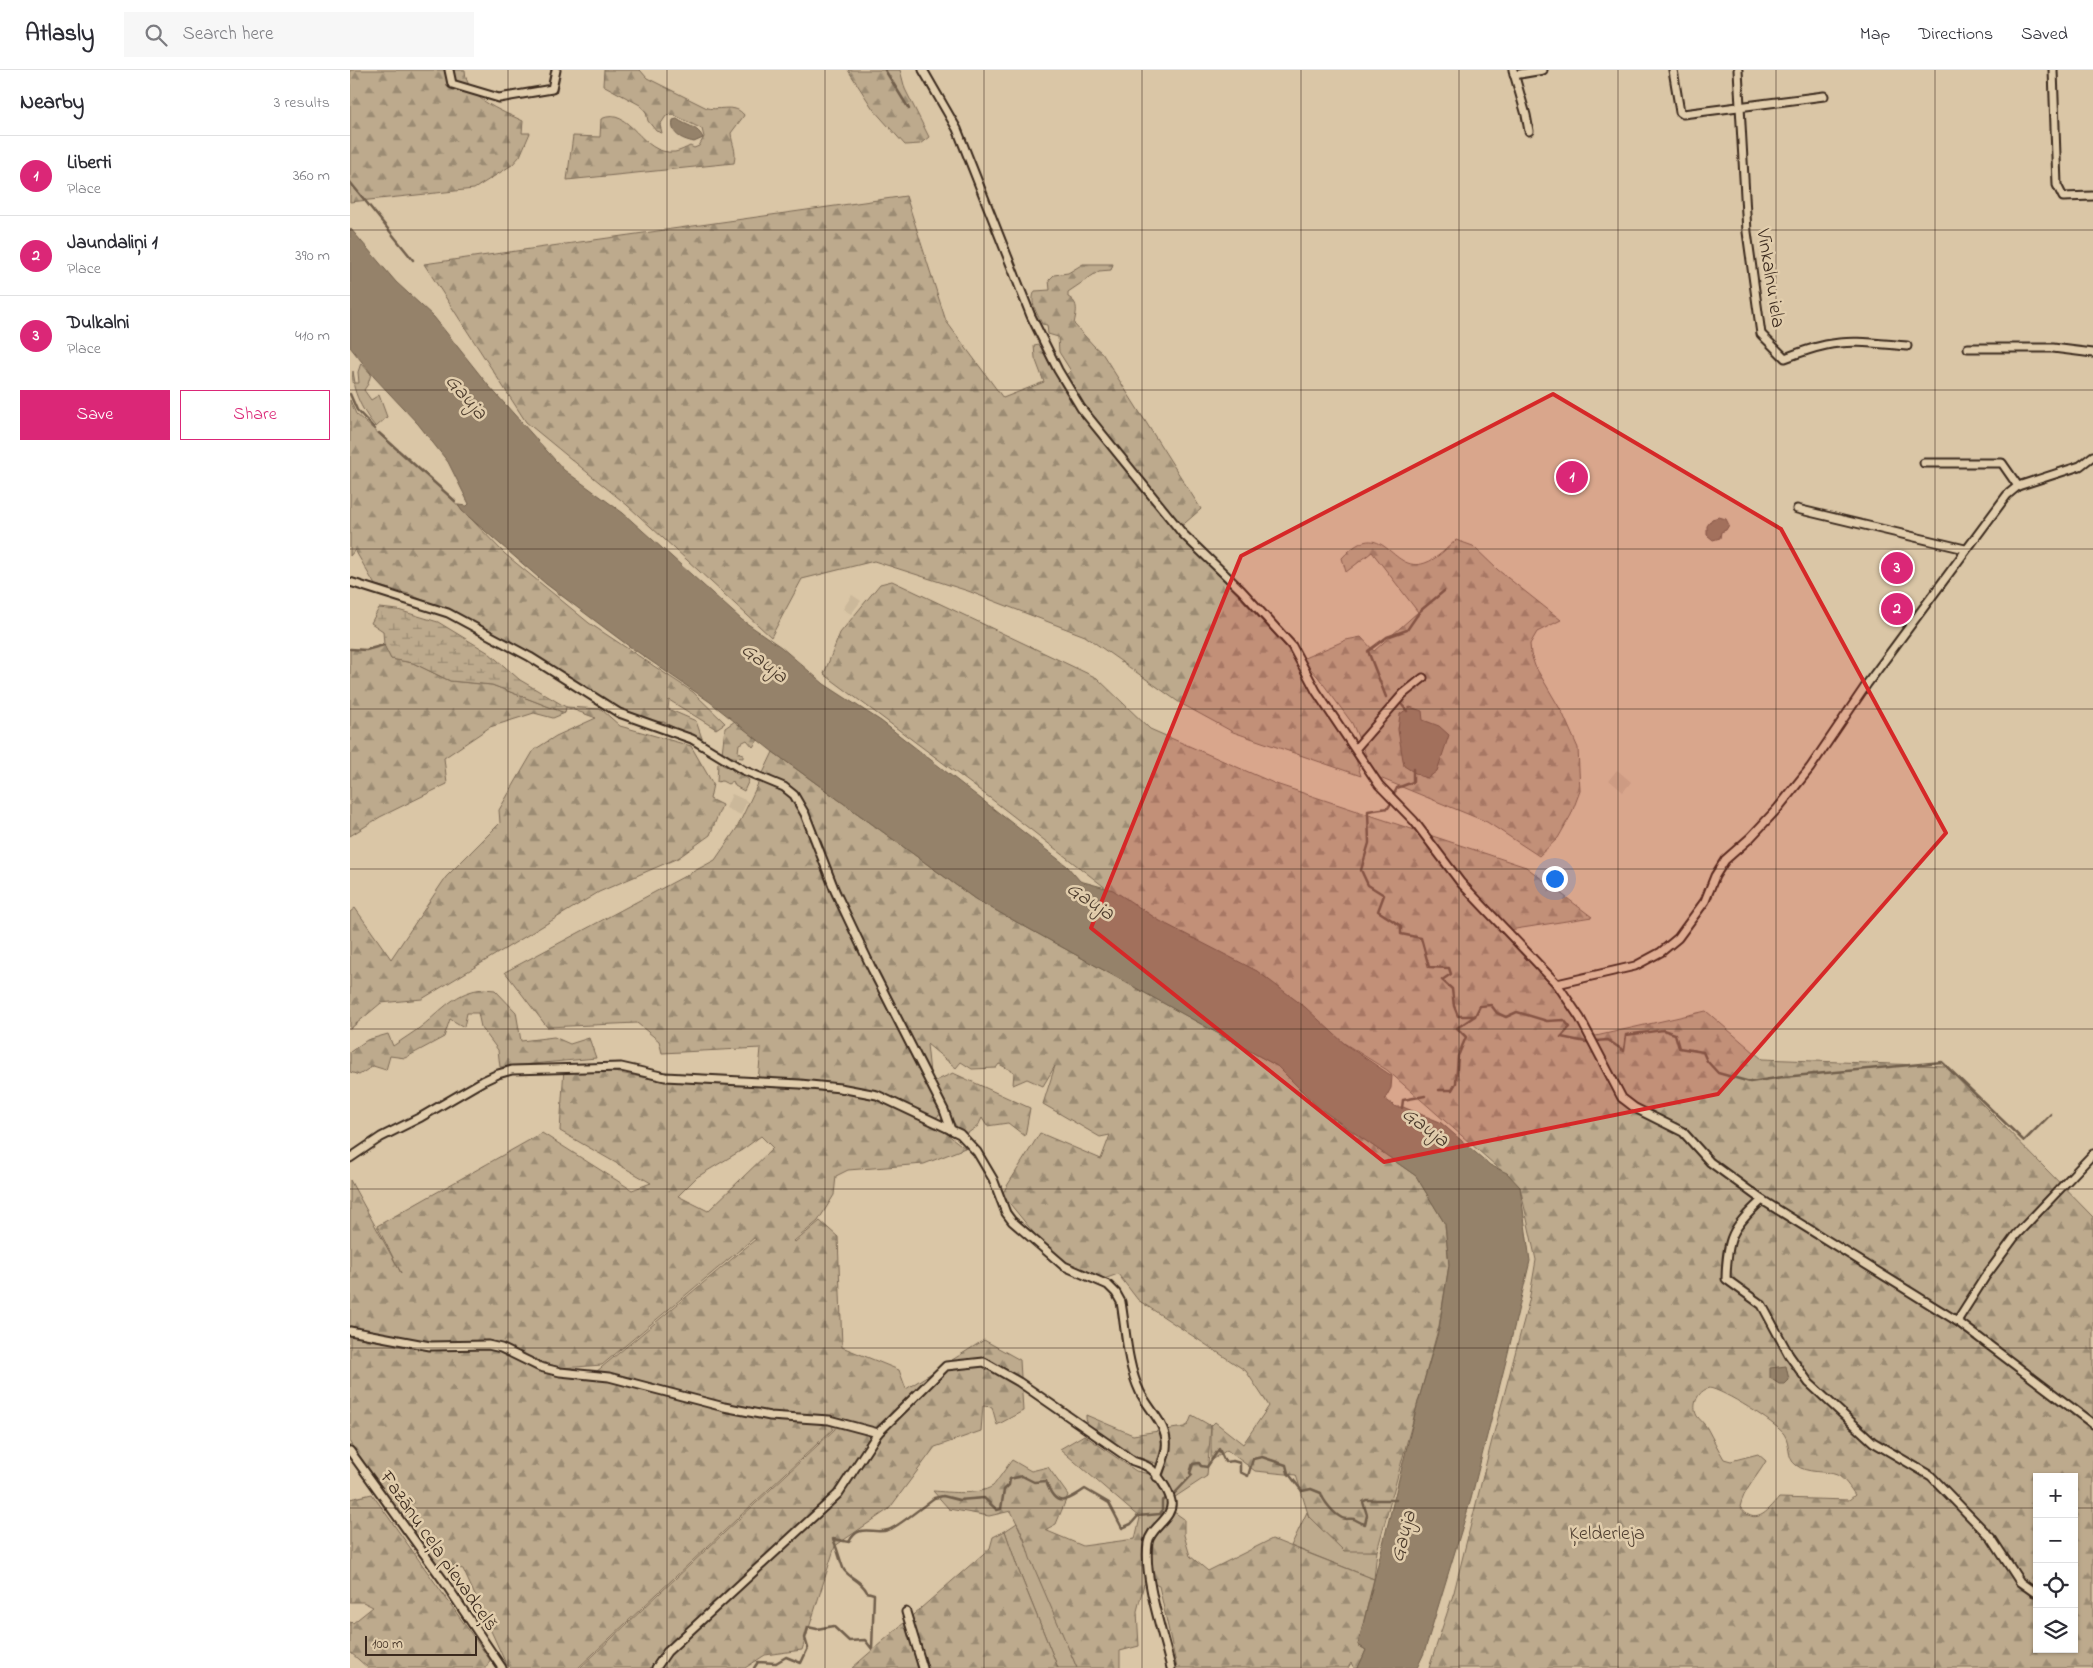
<!DOCTYPE html>
<meta charset="utf-8">
<style>
body{margin:0;font-family:"Indie Flower",sans-serif;background:#f7f7f7;color:#2b2b33}
.controls{position:absolute;right:15px;bottom:15px;display:grid;overflow:hidden;border-radius:0px;box-shadow:0 1px 4px #0004}
.controls button{width:45px;height:45px;display:grid;place-items:center;padding:0;border:0;border-bottom:1px solid #e1e1e2;background:#fff;color:#2b2b33;font:25px sans-serif}
.scale{position:absolute;left:15px;bottom:12px;width:112px;box-sizing:border-box;padding-left:5px;border:2px solid #3b2a1e;border-top:0;font-size:14px;line-height:18px;white-space:nowrap;color:#3b2a1e;-webkit-text-stroke:4px #e1cdac;paint-order:stroke}
.you{position:absolute;left:1204px;top:808px;width:18px;height:18px;margin:-12px;border:4px solid #fff;border-radius:50%;background:#1a73e8;box-shadow:0 0 0 8px #1a73e833}
.badge{display:grid;place-items:center;width:32px;height:32px;border-radius:50%;background:#db2777;color:#fff;font-size:16px;font-weight:700}
.pin{position:absolute;translate:-50% -50%;border:2px solid #fff;box-shadow:0 1px 5px #0006}
.list{margin:0;padding:0;list-style:none}
h2{display:flex;justify-content:space-between;align-items:center;height:65px;margin:0;padding:0 20px;font-size:21px}
h2 small{font-size:16px;font-weight:400;color:#7c7c81}
.list li{display:grid;grid-template-columns:32px 1fr auto;gap:15px;align-items:center;box-sizing:border-box;height:80px;padding:0 20px;border-top:1px solid #e1e1e2}
.list b{display:block;font-size:19px;white-space:nowrap}
.list p{margin:0;font-size:16px;white-space:nowrap;color:#7c7c81}
.list em{font-size:16px;font-style:normal;color:#7c7c81}
.actions{display:flex;gap:10px;padding:15px 20px}
.actions a{flex:1;padding:11px 0;border:1px solid #db2777;border-radius:0px;text-align:center;font-size:18px;color:#db2777}
.actions .main{background:#db2777;color:#fff}
.icon{flex:none;width:28px;height:28px;fill:none;stroke:currentColor;stroke-width:2;stroke-linecap:round;stroke-linejoin:round}
.map{position:relative;flex:none;width:1743px;height:1598px;overflow:hidden}
header{display:flex;align-items:center;gap:30px;box-sizing:border-box;height:70px;padding:0 25px;background:#fff;border-bottom:1px solid #e1e1e2}
header strong{font-size:24px}
nav{display:flex;gap:28px;margin-inline-start:auto;font-size:18px}
.search{width:350px;height:45px;background:#f7f7f7;display:flex;align-items:center;gap:12px;box-sizing:border-box;padding:0 18px;border-radius:0px;color:#7c7c81;font-size:19px}
main{display:flex}
aside{flex:1;background:#fff}
.map>svg:first-child{display:block}
</style>
<header>
<strong>Atlasly</strong>
<div class="search"><svg class="icon" aria-label="search" viewBox="0 0 24 24"><circle cx="10" cy="10" r="6"/><path d="M15 15l6 6"/></svg>Search here</div>
<nav><a>Map</a><a>Directions</a><a>Saved</a></nav>
</header>
<main>
<aside>
<h2>Nearby<small>3 results</small></h2>
<ul class="list">
<li><span class="badge">1</span><div><b>Liberti</b><p>Place</p></div><em>360 m</em></li>
<li><span class="badge">2</span><div><b>Jaundaliņi 1</b><p>Place</p></div><em>390 m</em></li>
<li><span class="badge">3</span><div><b>Dulkalni</b><p>Place</p></div><em>410 m</em></li>
</ul>
<div class="actions"><a class="main">Save</a><a>Share</a></div>
</aside>
<div class="map">
<svg width="1743" height="1598" viewBox="0 0 1743 1598">
<defs>
<pattern id="forest-firs" width="22" height="20" patternUnits="userSpaceOnUse" patternTransform="scale(1.25)"><rect width="22" height="20" fill="#bdaa8d"/><path d="M5 1l3.5 6h-7zM16 11l3.5 6h-7z" fill="#9b8b73"/></pattern>
<pattern id="wetland-marsh" width="20" height="14" patternUnits="userSpaceOnUse" patternTransform="scale(1.25)"><rect width="20" height="14" fill="#bdaa8d"/><path d="M1 5h8M5 5V1M11 12h8M15 12V8" fill="none" stroke="#9b8b73"/></pattern>
</defs>
<rect width="100%" height="100%" fill="#dac6a6"/>
<filter id="ink" filterUnits="userSpaceOnUse"><feTurbulence type="fractalNoise" baseFrequency=".02" numOctaves="2"/><feDisplacementMap in="SourceGraphic" scale="10" xChannelSelector="R" yChannelSelector="G"/><feConvolveMatrix kernelMatrix="1 2 1 2 8 2 1 2 1" color-interpolation-filters="sRGB"/></filter>
<g filter="url(#ink)">
<g fill="#cbb89a">
<polygon points="502,525 511,531 501,544 493,539"/>
<polygon points="1267,700 1281,712 1273,722 1259,710"/>
<polygon points="382,724 397,731 391,745 376,738"/>
</g>
<g fill="#bdaa8d" stroke="#7c6a56">
<path d="M 11,293 L 21,304 L 18,314 L 14,320 L 21,330 L 29,325 L 37,347 L 26,357 C 15,346 0,318 3,301 L 5,313 L 9,313 L 8,302 Z"/>
<polygon points="957,1442 959,1447 994,1480 1027,1481 1024,1509 941,1476"/>
<polygon points="667,1453 727,1598 708,1598 668,1499 655,1461"/>
</g>
<g fill="url(#forest-firs)" stroke="#7c6a56" fill-rule="evenodd">
<path d="M 0,0 L 115,0 C 116,29 150,40 173,51 L 172,63 L 180,63 L 170,86 L 162,95 L 124,119 L 0,132 Z"/>
<path d="M 254,0 L 290,0 L 297,8 L 357,38 C 370,41 385,33 394,45 L 393,47 L 381,63 C 382,76 387,79 384,93 L 217,110 L 223,66 L 250,67 L 251,49 C 281,35 290,86 325,82 C 330,81 336,78 340,76 L 344,78 L 349,76 L 354,67 L 352,59 L 322,44 L 316,46 L 310,55 L 312,63 L 306,61 L 298,51 L 296,42 L 290,35 L 253,15 Z"/>
<polygon points="498,0 550,0 555,19 579,67 570,74 555,75 523,39"/>
<path d="M 556,126 L 596,251 L 653,328 L 694,312 L 685,288 L 684,275 L 694,273 L 709,310 L 721,301 L 709,282 L 708,267 L 698,264 L 697,255 L 692,254 C 687,243 679,232 685,221 L 700,220 L 699,210 L 704,205 L 718,203 L 733,194 L 763,194 L 761,200 L 749,201 L 718,222 L 718,227 C 730,233 726,243 724,254 L 744,276 L 752,283 L 851,439 L 827,460 L 937,578 L 1002,676 L 1011,706 L 883,662 L 830,633 L 735,566 L 618,521 L 524,491 L 452,509 L 421,567 L 277,435 L 176,352 L 74,194 Z"/>
<polygon points="0,330 6,344 93,420 155,484 239,553 343,622 375,653 366,659 319,630 318,639 346,651 354,674 314,652 281,650 204,605 128,554 59,524 25,515 5,480 0,486"/>
<path d="M 1106,470 L 1123,476 L 1148,500 L 1211,550 L 1187,562 L 1180,574 L 1181,584 L 1185,596 L 1213,644 L 1228,678 L 1230,721 L 1221,745 L 1208,768 L 1189,786 L 1137,752 L 1025,706 L 1002,653 L 968,607 L 952,589 L 996,570 L 1011,567 L 1024,581 L 1068,542 L 1022,482 L 996,502 L 992,488 C 1034,442 1040,505 1075,493 C 1087,489 1097,478 1106,470 Z"/>
<path d="M 542,511 L 747,608 L 800,659 L 926,714 L 1176,797 L 1242,847 L 1153,861 L 1246,966 L 1356,941 L 1412,989 L 1595,996 L 1743,1147 L 1743,1598 L 1079,1598 L 1104,1522 L 1141,1374 L 1179,1231 L 1186,1190 L 1170,1117 L 1037,1000 L 793,847 L 640,728 L 474,604 L 490,563 L 530,514 ZM 1359,1318 C 1372,1319 1426,1353 1434,1364 C 1441,1374 1436,1388 1446,1395 C 1457,1404 1475,1400 1487,1405 C 1494,1408 1501,1419 1505,1425 L 1499,1430 L 1429,1428 C 1417,1442 1405,1457 1390,1437 C 1393,1421 1407,1407 1416,1391 L 1408,1384 L 1381,1391 L 1374,1389 C 1368,1379 1363,1369 1357,1358 C 1354,1353 1350,1350 1347,1346 C 1341,1335 1348,1321 1359,1318 ZM 1687,1407 L 1724,1407 L 1724,1579 L 1687,1579 Z"/>
<polygon points="34,575 41,589 63,593 100,611 142,615 215,643 203,648 184,643 140,657 94,688 97,714 30,747 0,766 0,579 16,580"/>
<polygon points="216,637 251,639 270,656 341,676 363,714 360,729 372,735 360,765 328,788 249,822 72,929 31,933 0,959 0,842 5,838 41,889 96,807 150,753 149,740 184,680 206,666 246,648"/>
<polygon points="385,651 408,670 403,677 397,670 389,674 388,682 393,684 393,688 373,686 372,683 375,658"/>
<path d="M 423,682 L 625,829 L 927,996 L 969,1038 L 1066,1106 L 1095,1154 L 1099,1195 L 1089,1256 L 1027,1481 L 994,1481 L 959,1447 L 946,1405 L 905,1401 L 877,1380 L 861,1391 L 861,1356 L 857,1406 L 825,1427 L 820,1439 L 834,1449 L 834,1465 L 840,1486 L 858,1501 L 922,1469 L 1024,1509 L 1008,1575 L 1016,1580 L 1008,1598 L 1004,1598 L 1001,1593 L 998,1598 L 827,1598 L 809,1516 L 802,1513 L 794,1514 L 787,1541 L 789,1576 L 770,1581 L 770,1598 L 727,1598 L 680,1488 L 674,1468 L 661,1441 L 639,1446 L 599,1439 L 583,1421 C 600,1422 627,1426 643,1416 C 645,1414 658,1395 662,1390 L 681,1401 L 698,1397 L 718,1425 L 706,1454 L 695,1460 L 733,1476 L 785,1469 L 790,1448 L 710,1379 L 734,1365 L 786,1401 L 813,1407 L 818,1391 L 808,1388 L 808,1394 C 790,1388 733,1368 736,1345 L 783,1365 L 834,1357 L 838,1355 L 842,1345 L 861,1356 L 865,1352 L 893,1374 L 919,1336 L 896,1301 L 788,1230 L 768,1204 L 754,1209 L 717,1194 L 687,1167 L 652,1124 L 690,1063 L 751,1089 L 760,1065 L 750,1067 L 693,1034 L 705,996 L 693,1016 L 677,1009 L 663,1015 L 664,1002 L 649,994 L 646,998 L 622,999 L 611,992 L 606,998 L 577,974 L 581,1013 L 603,1003 L 680,1038 L 675,1066 L 658,1053 L 637,1056 L 632,1048 L 628,1056 L 618,1063 L 609,1060 L 596,1041 L 580,1051 L 615,1078 L 574,1094 L 498,1100 L 486,1106 L 484,1125 L 468,1151 L 444,1171 L 445,1172 L 470,1151 L 488,1167 L 492,1277 L 549,1300 L 556,1319 L 634,1270 L 670,1290 L 673,1341 L 647,1355 L 642,1337 L 633,1336 L 631,1361 L 585,1377 L 539,1439 L 485,1476 L 452,1580 L 415,1585 L 395,1598 L 230,1598 L 485,1359 L 484,1344 L 481,1344 L 483,1359 L 228,1598 L 161,1598 L 156,1594 L 113,1499 L 86,1493 L 0,1373 L 0,1264 L 84,1280 L 140,1278 L 159,1284 L 193,1302 L 240,1307 L 406,1169 L 404,1168 L 252,1295 L 212,1298 L 174,1287 L 157,1278 L 73,1273 L 0,1257 L 0,1110 L 51,1203 L 27,1156 L 192,1063 L 282,1120 L 301,1113 L 210,1061 L 214,997 L 264,1002 L 312,1011 L 408,1011 L 411,978 L 312,983 L 309,971 L 287,953 L 197,957 L 155,902 L 365,790 L 387,758 ZM 411,1066 L 423,1078 L 358,1141 L 328,1126 L 347,1107 L 392,1080 Z"/>
<polygon points="368,693 380,698 386,704 391,704 399,710 394,721 385,716 383,711 378,714 372,711 367,712"/>
<path d="M 134,919 L 145,920 L 166,942 L 171,971 L 204,967 L 220,974 L 239,968 L 246,988 L 150,997 L 148,980 L 131,957 L 128,943 L 117,943 L 114,957 L 100,949 L 94,967 L 55,988 L 40,986 L 36,1000 L 23,996 L 9,1005 L 0,1002 L 0,982 L 17,970 L 38,964 L 43,976 C 53,969 63,963 72,956 C 92,940 106,921 134,919 Z"/>
<polygon points="22,1424 140,1590 136,1598 18,1598 0,1582 0,1552 3,1553 23,1537 13,1532 0,1532 0,1429"/>
<polygon points="655,1461 668,1499 708,1598 502,1598 640,1478 643,1467"/>
</g>
<polygon fill="url(#wetland-marsh)" stroke="#7c6a56" points="29,538 48,540 88,552 139,583 170,610 216,637 215,643 142,615 100,611 63,593 41,589 34,575 33,561 21,553"/>
<g fill="#95826a" stroke="#715f4c">
<path d="M 327,49 C 336,56 348,56 353,68 L 344,72 C 331,69 320,64 323,50 Z"/>
<polygon points="0,158 46,212 84,247 138,315 214,400 273,443 392,550 431,577 474,614 531,651 717,796 730,811 763,820 810,851 907,901 955,937 996,975 1042,1006 1041,1018 1035,1029 1046,1037 1053,1037 1090,1052 1140,1095 1157,1103 1170,1117 1180,1191 1157,1287 1121,1429 1074,1583 1067,1598 1008,1598 1016,1580 1008,1575 1068,1332 1089,1259 1099,1195 1095,1154 1066,1106 969,1038 927,996 625,829 423,682 360,632 276,574 196,514 112,441 108,435 117,436 119,434 98,392 68,354 24,307 0,277"/>
<polygon points="1369,447 1376,449 1379,455 1376,460 1371,462 1370,468 1363,470 1357,465 1357,456 1362,449"/>
<polygon points="1060,637 1072,641 1073,650 1089,656 1099,665 1087,701 1078,708 1070,706 1054,696 1048,660 1050,644"/>
<polygon points="1436,1296 1439,1310 1435,1314 1429,1314 1420,1308 1420,1298"/>
</g>
<g fill="none" stroke-linecap="round" stroke-linejoin="round">
<g stroke="#715f4c" stroke-width="2.5">
<polyline points="535,0 559,39"/>
<polyline points="0,112 63,190"/>
<polyline points="0,324 7,340 25,359"/>
<polyline points="29,363 105,431"/>
<polyline points="0,579 16,580 34,575"/>
<polyline points="1036,627 1018,581 1037,567 1057,560 1070,541 1094,521"/>
<polyline points="1052,635 1057,641"/>
<polyline points="1043,726 1047,718 1063,712 1063,699"/>
<polyline points="1040,735 1038,738 1018,741 1019,773 1011,800 1018,815 1034,825 1028,841 1051,856 1051,864 1071,868 1079,897 1099,898 1101,904 1092,910 1102,919 1104,936 1108,946 1125,946 1107,958 1116,967 1108,986 1106,1013 1102,1020 1089,1020"/>
<polyline points="1125,946 1130,936 1141,935 1147,943 1156,947 1167,942 1197,951 1214,950 1220,957 1211,967 1236,972"/>
<polyline points="1245,971 1258,970 1274,981 1276,965 1313,960 1325,964 1329,978 1353,982 1357,991 1368,1003 1400,1012 1433,1007 1592,992 1674,1071 1701,1044"/>
<polyline points="1052,1038 1053,1030 1075,1026"/>
<path d="M 404,1598 L 408,1592 L 426,1593 L 436,1587 L 451,1593 L 458,1578 L 455,1568 L 458,1557 L 467,1559 L 483,1556 L 499,1571 L 515,1570 L 522,1579 L 524,1524 L 517,1522 C 511,1510 502,1510 494,1500 C 491,1494 487,1477 483,1469 L 499,1472 C 509,1452 523,1465 538,1460 C 546,1458 575,1435 584,1428 L 593,1426 L 609,1430 L 634,1428 L 647,1440 L 651,1439 L 654,1420 L 659,1415 L 660,1409 L 672,1406 L 684,1412 L 696,1411 C 705,1439 716,1432 735,1419 L 759,1433 L 772,1458 L 781,1454 L 788,1446 L 810,1444 L 812,1441 L 812,1431 L 824,1424 L 842,1405 L 840,1403 L 843,1394 L 849,1393 L 851,1396 L 857,1397 L 869,1379 L 875,1392 L 883,1391 L 890,1393 L 890,1402 L 898,1406 L 903,1389 L 912,1387 L 936,1395 L 938,1403 L 952,1421 L 961,1419 L 971,1423 C 973,1431 984,1444 992,1448 C 996,1450 1000,1448 1004,1449 C 1008,1451 1010,1453 1015,1454 L 1017,1445 L 1013,1432 L 1016,1430 L 1046,1430"/>
</g>
<g stroke="#3b2a1e" stroke-width="11">
<g id="street">
<polyline points="99,0 102,14 149,28 202,19 206,0"/>
<path d="M 573,0 L 607,59 L 681,246 L 708,300 L 731,338 L 833,464 L 891,520 L 942,576 L 966,621 L 1029,715 L 1064,751 L 1111,813 L 1207,914 L 1230,948 L 1272,1028 L 1285,1038 L 1333,1062 L 1360,1092 L 1412,1130 C 1382,1158 1377,1167 1376,1209 L 1412,1235 L 1439,1285 L 1459,1313 L 1523,1372 L 1581,1406 L 1642,1469 L 1670,1512 L 1684,1522"/>
<polyline points="1163,0 1176,45 1179,61"/>
<polyline points="1323,0 1330,42 1333,44 1474,26"/>
<path d="M 1388,0 L 1397,162 L 1411,264 L 1435,288 C 1448,283 1462,278 1476,275 C 1502,269 1531,274 1557,276"/>
<polyline points="1703,0 1707,115 1713,127 1743,126"/>
<polyline points="1164,5 1193,0"/>
<polyline points="1618,278 1703,278 1743,283"/>
<polyline points="1574,393 1652,393 1668,416"/>
<polyline points="1447,439 1615,479"/>
<polyline points="0,512 98,543 180,587 269,643 342,669 393,700 434,717 444,725 455,744 485,821 522,899 594,1040 601,1060"/>
<polyline points="1006,678 1053,624 1073,608"/>
<polyline points="1207,914 1285,896 1311,882 1328,868 1355,831 1365,806 1375,790 1400,768 1428,738 1460,698 1517,614 1657,425 1668,416 1730,396 1743,386"/>
<path d="M 0,1088 L 31,1067 L 71,1047 L 133,1011 L 148,1004 L 162,1000 L 271,997 L 315,1007 L 450,1014 L 490,1018 L 527,1025 L 610,1064 L 627,1082 L 643,1109 L 656,1143 L 662,1151 L 714,1196 L 758,1215 L 766,1223 L 771,1232 C 776,1261 777,1295 790,1322 C 798,1338 814,1352 816,1370 C 818,1382 811,1395 807,1407"/>
<polyline points="1412,1130 1607,1251 1743,1354"/>
<polyline points="1607,1251 1635,1207 1666,1165 1743,1084"/>
<path d="M 0,1261 L 80,1276 L 138,1275 L 151,1278 L 190,1297 L 210,1302 L 259,1307 L 374,1337 L 420,1346 L 479,1350 L 528,1363 L 596,1296 L 634,1292 L 669,1312 L 783,1391 C 788,1393 793,1394 798,1397 C 807,1402 819,1421 821,1431 C 824,1449 800,1457 798,1473 C 793,1507 813,1564 821,1598"/>
<polyline points="0,1381 93,1510 152,1598"/>
<polyline points="556,1542 573,1598"/>
<polyline points="306,1598 317,1582 488,1424 528,1363"/>
</g>
</g>
<use href="#street" stroke="#e1cdac" stroke-width="7"/>
</g>
</g>
<path fill="#d62828" fill-opacity="0.2" stroke="#d62828" stroke-width="4" stroke-linejoin="round" d="M 1203,324 L 1431,459 L 1596,763 L 1368,1024 L 1034,1092 L 741,858 L 891,486 Z"/>
<path fill="none" stroke="#3b2a1e" stroke-width="1" stroke-opacity="0.55" d="M 158,0 L 158,1598M 317,0 L 317,1598M 475,0 L 475,1598M 634,0 L 634,1598M 792,0 L 792,1598M 951,0 L 951,1598M 1109,0 L 1109,1598M 1268,0 L 1268,1598M 1426,0 L 1426,1598M 1585,0 L 1585,1598M 0,160 L 1743,160M 0,320 L 1743,320M 0,479 L 1743,479M 0,639 L 1743,639M 0,799 L 1743,799M 0,959 L 1743,959M 0,1119 L 1743,1119M 0,1278 L 1743,1278M 0,1438 L 1687,1438M 1724,1438 L 1743,1438"/>
<g text-anchor="middle" stroke-width="5" stroke-linejoin="round" paint-order="stroke">
<g font-size="20" fill="#3b2a1e" stroke="#e1cdac">
<text transform="translate(1422 208) rotate(81)" y="7">Vīnkalnu iela</text>
<text transform="translate(90 1480) rotate(55)" y="7">Fazānu ceļa pievadceļš</text>
</g>
<g font-size="20" fill="#4e3d2f" stroke="#e1cdac">
<text x="1257" y="1469">Ķelderleja</text>
</g>
<g font-size="21" font-style="italic" fill="#4d3c2d" stroke="#e1cdac">
<text transform="translate(117 326) rotate(49)" y="7">Gauja</text>
<text transform="translate(415 592) rotate(38)" y="7">Gauja</text>
<text transform="translate(741 830) rotate(34)" y="7">Gauja</text>
<text transform="translate(1076 1056) rotate(37)" y="7">Gauja</text>
<text transform="translate(1052 1466) rotate(-75)" y="7">Gauja</text>
</g>
</g>
</svg>
<div class="controls">
<button>+</button>
<button>−</button>
<button><svg class="icon" aria-label="locate" viewBox="0 0 24 24"><circle cx="12" cy="12" r="6"/><path d="M12 2v4M12 18v4M2 12h4M18 12h4"/></svg></button>
<button><svg class="icon" aria-label="layers" viewBox="0 0 24 24"><path d="M12 4l9 5-9 5-9-5zM3 14l9 5 9-5"/></svg></button>
</div>
<div class="scale">100 m</div>
<div class="you"></div>
<div class="pin badge" style="left:1222px;top:407px">1</div>
<div class="pin badge" style="left:1547px;top:539px">2</div>
<div class="pin badge" style="left:1547px;top:498px">3</div>
</div>
</main>
